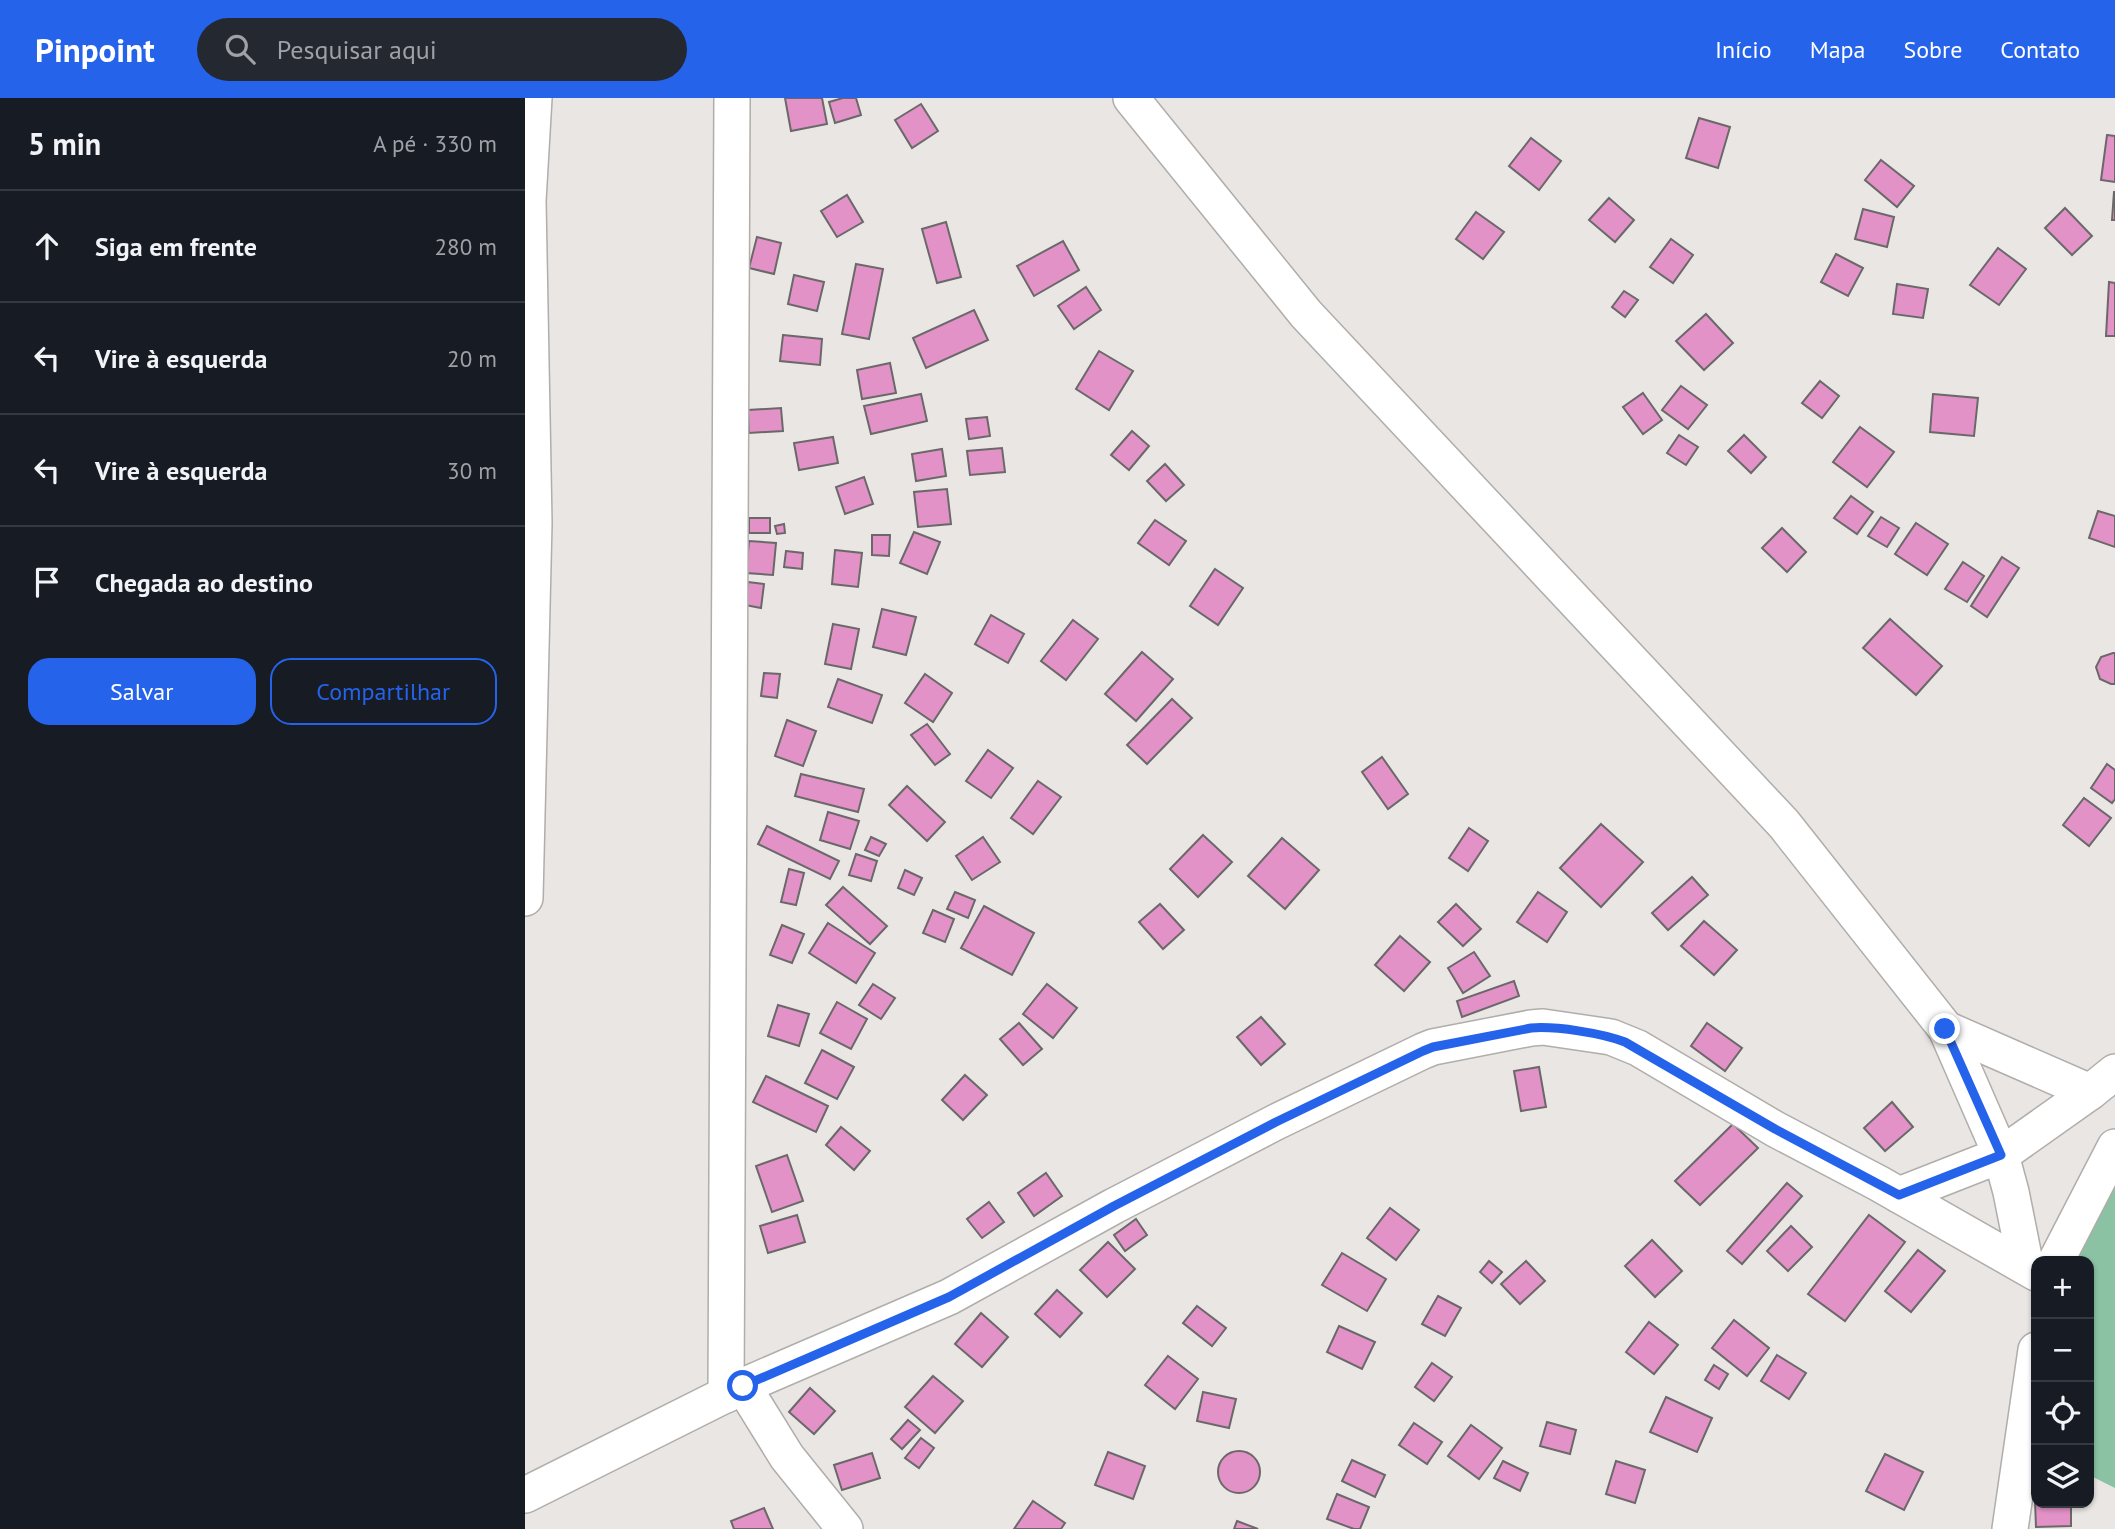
<!DOCTYPE html>
<html lang="pt">
<meta charset="utf-8">
<style>
body{margin:0;font-family:"PT Sans",sans-serif;background:#242831;color:#f1f3f6}
.controls{position:absolute;right:21px;bottom:21px;display:grid;overflow:hidden;border-radius:14px;box-shadow:0 2px 5px #0004}
.controls button{width:63px;height:63px;display:grid;place-items:center;padding:0;border:0;border-bottom:2px solid #363941;background:#171b24;color:#f1f3f6;font:35px sans-serif}
.stop{position:absolute;width:21px;height:21px;margin:-16px;border:5px solid #2563eb;border-radius:50%;background:#fff}
.stop.end{background:#2563eb;border-color:#fff;box-shadow:0 2px 7px #0008}
.list{margin:0;padding:0;list-style:none}
h2{display:flex;justify-content:space-between;align-items:center;height:91px;margin:0;padding:0 28px;font-size:30px}
h2 small{font-size:23px;font-weight:400;color:#9ea1a6}
.list li{display:grid;grid-template-columns:46px 1fr auto;gap:21px;align-items:center;box-sizing:border-box;height:112px;padding:0 28px;border-top:2px solid #363941}
.list b{display:block;font-size:26px;white-space:nowrap}
.list em{font-size:23px;font-style:normal;color:#9ea1a6}
.actions{display:flex;gap:14px;padding:21px 28px}
.actions a{flex:1;padding:16px 0;border:2px solid #2563eb;border-radius:21px;text-align:center;font-size:24px;color:#2563eb}
.actions .main{background:#2563eb;color:#fff}
.icon{flex:none;width:38px;height:38px;fill:none;stroke:currentColor;stroke-width:2;stroke-linecap:round;stroke-linejoin:round}
.map{position:relative;flex:none;width:1590px;height:1431px;overflow:hidden}
header{display:flex;align-items:center;gap:42px;box-sizing:border-box;height:98px;padding:0 35px;background:#2563eb;color:#fff}
header strong{font-size:33px}
nav{display:flex;gap:38px;margin-inline-start:auto;font-size:24px}
.search{width:490px;height:63px;background:#242831;display:flex;align-items:center;gap:18px;box-sizing:border-box;padding:0 24px;border-radius:38px;color:#9ea1a6;font-size:26px}
main{display:flex}
aside{flex:1;background:#171b24}
.map>svg:first-child{display:block}
</style>
<header>
<strong>Pinpoint</strong>
<div class="search"><svg class="icon" aria-label="search" viewBox="0 0 24 24"><circle cx="10" cy="10" r="6"/><path d="M15 15l6 6"/></svg>Pesquisar aqui</div>
<nav><a>Início</a><a>Mapa</a><a>Sobre</a><a>Contato</a></nav>
</header>
<main>
<aside>
<h2>5 min<small>A pé · 330 m</small></h2>
<ul class="list">
<li><svg class="icon" aria-label="ahead" viewBox="0 0 24 24"><path d="M12 20V5M6 11l6-6 6 6"/></svg><div><b>Siga em frente</b></div><em>280 m</em></li>
<li><svg class="icon" aria-label="left" viewBox="0 0 24 24"><path d="M17 20v-9H6M10 6l-5 5 5 5"/></svg><div><b>Vire à esquerda</b></div><em>20 m</em></li>
<li><svg class="icon" aria-label="left" viewBox="0 0 24 24"><path d="M17 20v-9H6M10 6l-5 5 5 5"/></svg><div><b>Vire à esquerda</b></div><em>30 m</em></li>
<li><svg class="icon" aria-label="arrive" viewBox="0 0 24 24"><path d="M6 21V4h12l-3 4 3 4H6"/></svg><div><b>Chegada ao destino</b></div></li>
</ul>
<div class="actions"><a class="main">Salvar</a><a>Compartilhar</a></div>
</aside>
<div class="map">
<svg width="1590" height="1431" viewBox="0 0 1590 1431">
<rect width="100%" height="100%" fill="#e9e6e3"/>
<polygon fill="#8ac2a3" points="1590,1081 1590,1390 1564,1377 1564,1163 1545,1163"/>
<g fill="#e392c7" stroke="#6b686a" stroke-width="2">
<polygon points="260,0 297,0 302,26 266,33"/>
<polygon points="318,0 331,0 336,17 310,25 304,4"/>
<polygon points="396,6 413,33 387,50 370,22"/>
<polygon points="1174,20 1205,29 1193,70 1161,60"/>
<polygon points="1582,37 1590,38 1590,84 1576,82"/>
<polygon points="1006,40 1036,63 1014,92 984,68"/>
<polygon points="1356,62 1389,88 1372,109 1340,82"/>
<polygon points="1589,94 1590,94 1590,122 1587,122"/>
<polygon points="322,97 338,124 312,139 296,113"/>
<polygon points="1084,100 1109,122 1090,144 1064,122"/>
<polygon points="1540,110 1567,138 1547,157 1520,130"/>
<polygon points="1338,111 1369,119 1362,149 1330,141"/>
<polygon points="951,114 979,134 958,161 931,141"/>
<polygon points="421,124 436,179 412,185 397,131"/>
<polygon points="232,139 256,145 249,176 224,170"/>
<polygon points="1146,141 1168,157 1148,185 1125,169"/>
<polygon points="538,143 554,172 509,198 492,168"/>
<polygon points="1473,150 1501,171 1474,207 1445,187"/>
<polygon points="1311,156 1338,170 1323,198 1296,184"/>
<polygon points="331,166 358,171 344,241 317,236"/>
<polygon points="269,177 299,184 292,213 263,206"/>
<polygon points="1584,184 1590,185 1590,238 1581,238"/>
<polygon points="1372,186 1403,191 1398,220 1368,216"/>
<polygon points="561,189 576,212 549,231 533,208"/>
<polygon points="1099,193 1113,202 1100,219 1087,209"/>
<polygon points="449,212 463,242 401,270 388,240"/>
<polygon points="1181,216 1208,245 1179,272 1151,243"/>
<polygon points="258,237 297,241 295,267 255,263"/>
<polygon points="574,253 608,273 584,312 551,291"/>
<polygon points="365,265 371,295 337,301 332,272"/>
<polygon points="1295,283 1314,298 1297,320 1277,305"/>
<polygon points="1156,288 1182,307 1163,331 1137,312"/>
<polygon points="1118,295 1137,322 1118,336 1098,309"/>
<polygon points="396,296 402,323 346,336 339,308"/>
<polygon points="1408,296 1453,300 1449,338 1405,334"/>
<polygon points="256,310 258,333 224,335 223,312"/>
<polygon points="462,319 465,338 444,341 441,321"/>
<polygon points="1335,329 1369,354 1342,389 1308,364"/>
<polygon points="607,333 624,348 604,372 586,357"/>
<polygon points="1154,337 1173,349 1161,367 1142,355"/>
<polygon points="1219,337 1241,359 1226,375 1203,353"/>
<polygon points="308,339 313,365 274,372 269,345"/>
<polygon points="477,350 480,374 445,377 442,353"/>
<polygon points="417,351 421,378 391,383 387,356"/>
<polygon points="640,366 659,387 641,403 622,383"/>
<polygon points="339,379 348,406 320,416 311,389"/>
<polygon points="422,391 426,426 393,429 389,394"/>
<polygon points="1326,398 1348,414 1332,436 1309,420"/>
<polygon points="1573,413 1590,418 1590,449 1564,440"/>
<polygon points="1356,419 1374,430 1362,449 1343,438"/>
<rect x="224" y="420" width="21" height="15"/>
<polygon points="630,422 661,443 644,467 613,445"/>
<polygon points="1391,425 1423,446 1402,477 1370,456"/>
<polygon points="259,426 260,435 252,436 250,428"/>
<polygon points="1257,430 1281,454 1262,474 1237,450"/>
<polygon points="389,434 415,444 402,476 375,465"/>
<polygon points="347,437 365,437 364,458 347,457"/>
<polygon points="224,443 251,445 248,477 221,475"/>
<polygon points="310,452 337,455 333,489 307,486"/>
<polygon points="261,453 278,455 277,471 259,469"/>
<polygon points="1477,459 1494,470 1462,519 1446,508"/>
<polygon points="1438,464 1459,478 1442,504 1420,491"/>
<polygon points="690,471 718,490 693,527 665,508"/>
<polygon points="223,484 239,486 236,510 220,507"/>
<polygon points="357,511 391,519 381,557 348,549"/>
<polygon points="466,517 499,536 483,565 450,546"/>
<polygon points="1365,521 1417,568 1391,597 1338,550"/>
<polygon points="548,522 573,541 541,582 516,563"/>
<polygon points="308,526 334,531 326,571 300,566"/>
<polygon points="617,554 648,581 611,623 580,596"/>
<polygon points="1588,555 1590,555 1590,586 1586,586 1575,581 1571,569 1576,559"/>
<polygon points="239,575 255,576 252,600 236,598"/>
<polygon points="400,576 427,595 408,624 380,605"/>
<polygon points="313,581 357,597 347,625 303,609"/>
<polygon points="647,601 667,620 622,666 602,647"/>
<polygon points="262,622 291,633 278,668 250,658"/>
<polygon points="402,626 425,656 410,667 386,637"/>
<polygon points="463,652 488,670 466,700 441,683"/>
<polygon points="857,659 883,696 863,711 837,674"/>
<polygon points="1582,666 1590,672 1590,701 1587,705 1566,690"/>
<polygon points="276,676 339,691 333,714 270,698"/>
<polygon points="513,683 536,699 508,736 486,720"/>
<polygon points="382,688 420,724 402,743 364,707"/>
<polygon points="1559,700 1586,720 1564,748 1538,727"/>
<polygon points="303,714 334,723 325,751 295,742"/>
<polygon points="1076,726 1118,764 1076,809 1035,770"/>
<polygon points="242,728 314,763 305,781 233,746"/>
<polygon points="944,730 963,743 943,773 924,760"/>
<polygon points="678,737 707,764 673,799 645,771"/>
<polygon points="346,739 361,746 354,758 340,752"/>
<polygon points="458,739 475,764 447,782 431,758"/>
<polygon points="757,740 794,772 760,811 723,778"/>
<polygon points="331,756 352,763 346,783 324,777"/>
<polygon points="264,771 279,775 271,807 256,804"/>
<polygon points="380,772 397,780 389,797 373,790"/>
<polygon points="1167,779 1183,797 1143,832 1127,815"/>
<polygon points="318,789 362,828 345,846 301,807"/>
<polygon points="430,794 450,802 443,820 422,811"/>
<polygon points="1013,794 1042,814 1022,844 992,824"/>
<polygon points="635,806 659,832 638,851 614,824"/>
<polygon points="931,806 956,831 938,848 913,824"/>
<polygon points="459,808 509,835 487,877 436,850"/>
<polygon points="408,812 429,821 420,844 398,835"/>
<polygon points="1179,823 1212,852 1189,877 1156,848"/>
<polygon points="303,825 350,855 331,885 284,855"/>
<polygon points="257,827 279,836 267,865 245,857"/>
<polygon points="875,838 905,864 879,893 850,867"/>
<polygon points="949,854 965,878 938,895 923,870"/>
<polygon points="989,883 994,898 937,919 932,903"/>
<polygon points="348,886 370,900 356,921 334,907"/>
<polygon points="522,886 552,910 528,940 498,916"/>
<polygon points="312,904 342,921 326,951 295,935"/>
<polygon points="253,907 284,916 274,948 243,938"/>
<polygon points="736,919 760,946 736,967 712,939"/>
<polygon points="494,925 517,951 498,967 475,941"/>
<polygon points="1182,925 1217,950 1200,973 1166,948"/>
<polygon points="297,952 329,969 312,1001 280,985"/>
<polygon points="1014,969 1021,1009 996,1013 989,973"/>
<polygon points="440,977 462,997 438,1022 417,1002"/>
<polygon points="241,978 303,1008 291,1034 228,1004"/>
<polygon points="1367,1004 1388,1029 1360,1053 1339,1030"/>
<polygon points="1208,1026 1233,1050 1175,1107 1150,1083"/>
<polygon points="316,1029 345,1053 329,1072 301,1047"/>
<polygon points="262,1057 278,1103 247,1114 231,1068"/>
<polygon points="521,1075 537,1098 509,1118 493,1095"/>
<polygon points="1262,1085 1277,1098 1217,1166 1202,1153"/>
<polygon points="464,1104 479,1124 457,1140 442,1121"/>
<polygon points="865,1110 894,1132 871,1162 842,1140"/>
<polygon points="272,1117 280,1144 243,1155 235,1128"/>
<polygon points="1344,1117 1380,1144 1320,1223 1283,1196"/>
<polygon points="611,1121 622,1137 600,1153 589,1137"/>
<polygon points="1266,1128 1287,1149 1263,1173 1242,1153"/>
<polygon points="1127,1142 1157,1173 1130,1199 1100,1168"/>
<polygon points="583,1144 610,1171 582,1199 555,1172"/>
<polygon points="1393,1152 1420,1173 1386,1214 1360,1193"/>
<polygon points="817,1155 861,1181 842,1213 797,1187"/>
<polygon points="964,1163 977,1174 967,1185 955,1174"/>
<polygon points="1001,1163 1020,1183 995,1206 976,1186"/>
<polygon points="532,1192 557,1215 535,1239 510,1216"/>
<polygon points="913,1198 936,1210 920,1238 897,1226"/>
<polygon points="672,1208 701,1230 687,1248 658,1225"/>
<polygon points="456,1215 483,1239 457,1269 430,1246"/>
<polygon points="1209,1222 1244,1250 1222,1278 1187,1250"/>
<polygon points="1124,1224 1153,1247 1129,1276 1101,1254"/>
<polygon points="814,1228 850,1244 837,1271 802,1254"/>
<polygon points="1252,1257 1281,1275 1264,1301 1236,1283"/>
<polygon points="643,1258 673,1281 650,1311 620,1287"/>
<polygon points="907,1265 927,1279 909,1303 890,1289"/>
<polygon points="1189,1267 1203,1276 1194,1291 1180,1282"/>
<polygon points="408,1278 438,1303 410,1335 380,1309"/>
<polygon points="285,1290 310,1313 289,1336 264,1314"/>
<polygon points="678,1294 711,1301 704,1330 672,1323"/>
<polygon points="1141,1299 1187,1320 1172,1354 1125,1334"/>
<polygon points="383,1322 395,1332 377,1351 366,1341"/>
<polygon points="1022,1324 1051,1332 1045,1356 1015,1348"/>
<polygon points="889,1325 917,1344 902,1366 874,1347"/>
<polygon points="946,1327 977,1350 954,1381 923,1358"/>
<polygon points="396,1340 409,1350 394,1370 380,1360"/>
<circle cx="714" cy="1374" r="21"/>
<polygon points="583,1354 620,1368 608,1401 570,1387"/>
<polygon points="347,1355 355,1380 317,1392 309,1367"/>
<polygon points="1360,1356 1398,1374 1379,1412 1341,1393"/>
<polygon points="827,1362 860,1377 850,1399 817,1383"/>
<polygon points="978,1363 1003,1375 995,1393 969,1380"/>
<polygon points="1091,1363 1120,1372 1110,1405 1081,1396"/>
<polygon points="812,1396 844,1409 835,1431 829,1431 802,1421"/>
<polygon points="508,1403 540,1425 536,1431 489,1431"/>
<polygon points="1510,1403 1511,1405 1546,1405 1546,1428 1511,1429"/>
<polygon points="239,1410 248,1431 209,1431 206,1423"/>
<polygon points="712,1423 733,1431 709,1431"/>
</g>
<g fill="none" stroke-linecap="round" stroke-linejoin="round">
<g stroke="#b0adaa" stroke-width="38">
<g id="street">
<polyline points="606,0 781,216 1259,726 1421,931 1476,1057 1486,1094 1501,1169"/>
<polyline points="0,800 9,425 3,103 9,0"/>
<polyline points="1421,931 1565,994"/>
<polyline points="1374,1097 1476,1057 1565,994 1590,974"/>
<polyline points="1531,1163 1590,1049"/>
<polyline points="218,1288 262,1359 320,1431"/>
<polyline points="201,1297 207,0"/>
<polyline points="0,1397 218,1288 424,1199 589,1108 751,1024 898,953 908,949 1006,930 1018,929 1086,939 1113,950 1250,1031 1353,1085 1511,1175"/>
<polyline points="1485,1431 1511,1252"/>
</g>
</g>
<use href="#street" stroke="#fff" stroke-width="35"/>
</g>
<g fill="none" stroke-linecap="round" stroke-linejoin="round">
<path stroke="#2563eb" stroke-width="9" d="M 218,1288 L 424,1199 L 589,1108 L 751,1024 L 898,953 L 908,949 L 1006,930 C 1031,928 1076,935 1100,944 L 1250,1031 L 1374,1097 L 1476,1057 L 1420,931"/>
</g>
</svg>
<div class="controls">
<button>+</button>
<button>−</button>
<button><svg class="icon" aria-label="locate" viewBox="0 0 24 24"><circle cx="12" cy="12" r="6"/><path d="M12 2v4M12 18v4M2 12h4M18 12h4"/></svg></button>
<button><svg class="icon" aria-label="layers" viewBox="0 0 24 24"><path d="M12 4l9 5-9 5-9-5zM3 14l9 5 9-5"/></svg></button>
</div>
<div class="stop" style="left:218px;top:1288px"></div>
<div class="stop end" style="left:1420px;top:931px"></div>
</div>
</main>
